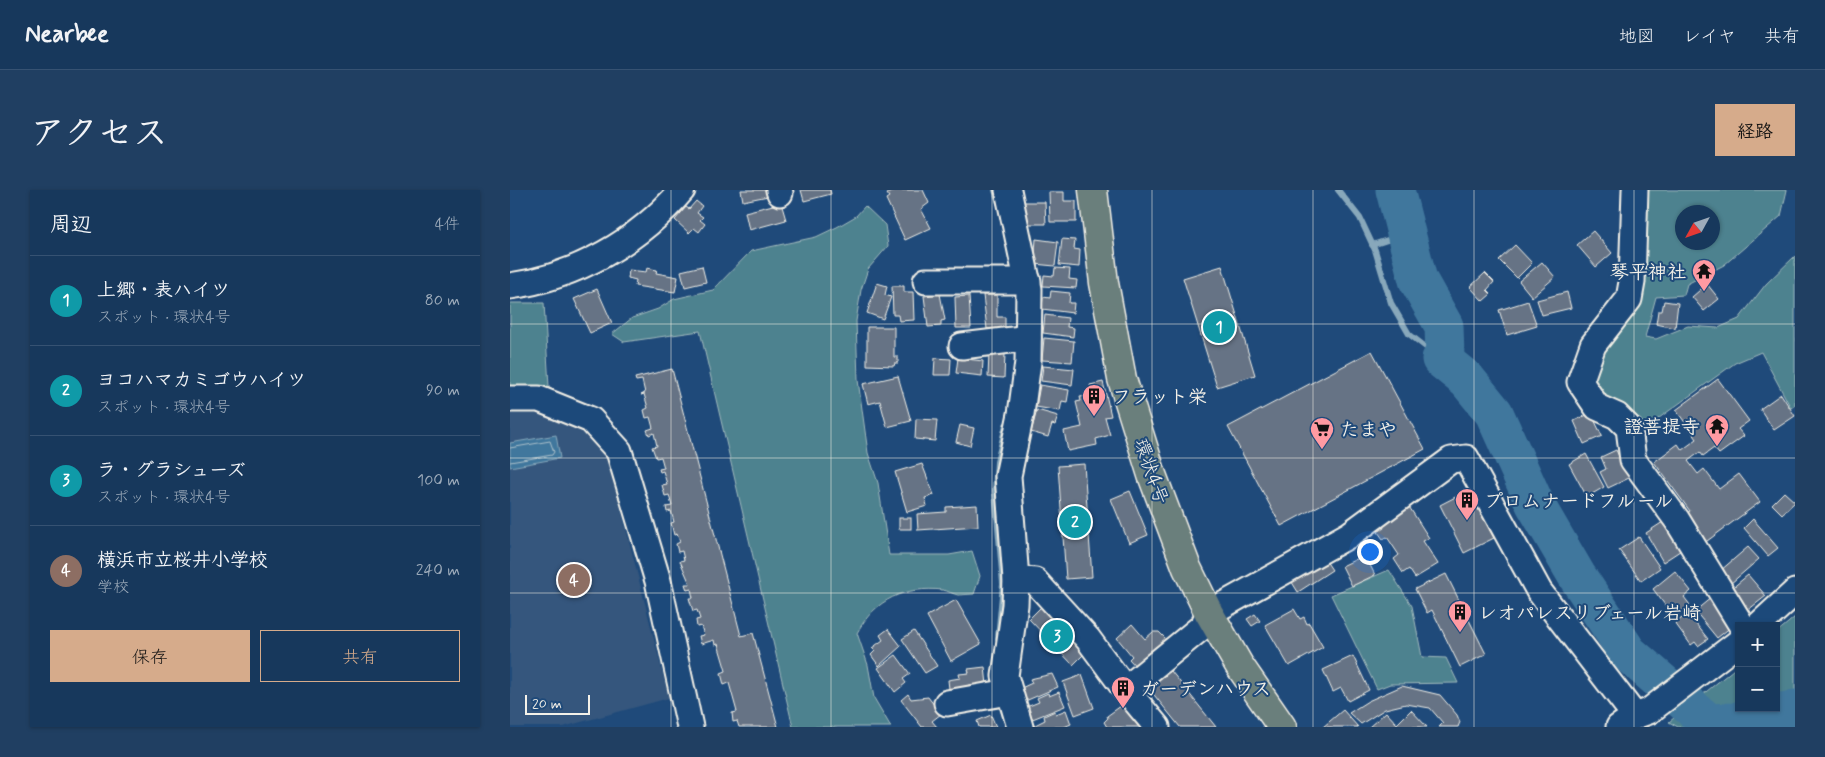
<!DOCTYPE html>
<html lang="ja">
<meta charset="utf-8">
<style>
body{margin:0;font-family:Mynerve,"Klee One",sans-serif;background:#203f62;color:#f1f3f6}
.controls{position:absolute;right:15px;bottom:15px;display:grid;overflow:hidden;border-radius:0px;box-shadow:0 1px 4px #0004}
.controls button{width:45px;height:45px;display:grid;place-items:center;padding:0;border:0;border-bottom:1px solid #365272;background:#17385c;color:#f1f3f6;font:25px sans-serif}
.compass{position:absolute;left:1165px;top:15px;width:45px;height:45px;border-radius:50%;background:#17385c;box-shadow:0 1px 4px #0004;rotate:230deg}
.scale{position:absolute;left:15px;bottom:12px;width:65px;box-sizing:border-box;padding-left:5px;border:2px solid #f4f1e8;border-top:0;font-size:14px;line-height:18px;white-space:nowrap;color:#f4f1e8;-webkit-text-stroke:4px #1f4a7a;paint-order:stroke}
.you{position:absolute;left:859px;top:361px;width:18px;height:18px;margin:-12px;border:4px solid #fff;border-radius:50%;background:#1a73e8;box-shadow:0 0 0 8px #1a73e833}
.badge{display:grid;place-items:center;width:32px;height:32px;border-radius:50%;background:#d6ab8b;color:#fff;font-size:16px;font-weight:700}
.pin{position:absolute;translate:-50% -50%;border:2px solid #fff;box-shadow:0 1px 5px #0006}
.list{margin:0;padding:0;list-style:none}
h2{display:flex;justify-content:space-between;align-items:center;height:65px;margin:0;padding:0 20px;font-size:21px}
h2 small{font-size:16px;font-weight:400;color:#9eacbb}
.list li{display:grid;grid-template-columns:32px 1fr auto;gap:15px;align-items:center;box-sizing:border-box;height:90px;padding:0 20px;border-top:1px solid #365272}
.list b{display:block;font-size:19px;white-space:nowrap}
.list p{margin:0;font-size:16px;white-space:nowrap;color:#9eacbb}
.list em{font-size:16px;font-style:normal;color:#9eacbb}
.actions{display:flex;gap:10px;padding:15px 20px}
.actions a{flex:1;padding:11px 0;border:1px solid #d6ab8b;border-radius:0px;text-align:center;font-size:18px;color:#d6ab8b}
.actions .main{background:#d6ab8b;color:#111}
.map{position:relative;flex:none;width:1285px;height:537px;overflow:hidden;border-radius:0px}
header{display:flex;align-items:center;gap:30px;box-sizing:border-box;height:70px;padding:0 25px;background:#17385c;border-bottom:1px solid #365272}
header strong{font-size:24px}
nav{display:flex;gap:28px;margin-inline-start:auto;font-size:18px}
.intro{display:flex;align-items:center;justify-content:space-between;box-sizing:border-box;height:120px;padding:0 30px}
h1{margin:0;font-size:35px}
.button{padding:12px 22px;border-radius:0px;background:#d6ab8b;color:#111;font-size:18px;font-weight:700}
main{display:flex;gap:30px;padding:0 30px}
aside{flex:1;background:#17385c;border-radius:0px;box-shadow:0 1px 4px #0004}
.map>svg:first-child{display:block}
</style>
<header>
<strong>Nearbee</strong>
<nav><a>地図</a><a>レイヤ</a><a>共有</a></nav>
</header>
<div class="intro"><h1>アクセス</h1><a class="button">経路</a></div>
<main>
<aside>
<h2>周辺<small>4件</small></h2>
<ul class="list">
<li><span class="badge" style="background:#0f9aa8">1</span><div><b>上郷・表ハイツ</b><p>スポット · 環状4号</p></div><em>80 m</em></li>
<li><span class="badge" style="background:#0f9aa8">2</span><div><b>ヨコハマカミゴウハイツ</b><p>スポット · 環状4号</p></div><em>90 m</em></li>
<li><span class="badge" style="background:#0f9aa8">3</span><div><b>ラ・グラシューズ</b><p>スポット · 環状4号</p></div><em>100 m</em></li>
<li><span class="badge" style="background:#8d6e63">4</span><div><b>横浜市立桜井小学校</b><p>学校</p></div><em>240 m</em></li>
</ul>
<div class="actions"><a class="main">保存</a><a>共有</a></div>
</aside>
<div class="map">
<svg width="1285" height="537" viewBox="0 0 1285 537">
<rect width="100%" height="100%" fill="#1f4a7a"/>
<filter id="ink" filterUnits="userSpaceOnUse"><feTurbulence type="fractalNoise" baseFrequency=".02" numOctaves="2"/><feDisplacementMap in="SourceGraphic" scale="10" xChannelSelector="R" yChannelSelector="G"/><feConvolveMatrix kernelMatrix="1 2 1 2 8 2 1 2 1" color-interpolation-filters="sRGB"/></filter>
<g filter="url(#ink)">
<polygon fill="#34567d" points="15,218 73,239 99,272 159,508 53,537 0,537 0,220"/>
<g fill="#4e828f" stroke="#a1babc" fill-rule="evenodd">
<path d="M 1137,0 L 1277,0 L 1271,26 L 1214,75 L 1177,94 L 1174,105 L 1146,107 L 1135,147 L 1146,149 L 1178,136 L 1208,138 L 1229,129 L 1256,94 L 1285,66 L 1285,215 L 1281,218 L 1251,162 L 1225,173 L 1127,244 L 1084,206 L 1080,192 L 1084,168 L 1122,121 ZM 1172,22 L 1202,22 L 1202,52 L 1172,52 Z"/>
<path d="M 355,16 L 375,35 L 378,56 L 358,79 L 351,100 L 346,131 L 348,190 L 358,263 L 368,293 L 379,365 L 439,365 L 462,361 L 470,386 L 464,404 C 459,404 453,405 448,405 C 443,404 438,401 433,400 C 395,396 365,409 347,443 L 358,475 L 364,508 L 381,537 L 283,537 L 190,141 L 114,152 L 102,144 L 122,128 L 148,119 L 164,109 L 203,100 L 241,61 L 306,47 L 327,37 L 346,26 Z"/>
<polygon points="0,113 34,113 40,213 0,209"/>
<polygon points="879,380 902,416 912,467 936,468 948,493 880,494 867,499 821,405"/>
<polygon points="1285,427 1285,537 1168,537 1159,532 1229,475 1229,518 1266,518 1266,443"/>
</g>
<polygon fill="#40779d" stroke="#88a8bb" points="46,245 50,268 0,277 0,253"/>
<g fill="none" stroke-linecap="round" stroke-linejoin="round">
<polyline stroke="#acc0ca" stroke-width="1" points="0,258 40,251 44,262 42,265 0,272"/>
<g stroke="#88a8bb" stroke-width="6">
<polyline points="485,0 489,13"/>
<polyline points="828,0 850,28 865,60 881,113 899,144 931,169"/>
<polyline points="862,55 896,44"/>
<polyline points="488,448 493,394 485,301 487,272 496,235"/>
<polyline points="489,509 498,535"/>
</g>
<polyline stroke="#40779d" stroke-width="39" points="885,0 908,90 934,136 935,167 931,169 957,190 984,223 1025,314 1067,386 1118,463 1199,533 1225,532 1255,521 1275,522 1285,519"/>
</g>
<g fill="#667385" stroke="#f4f1e8">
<polygon points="231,0 256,0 258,6 233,11"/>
<polygon points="291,0 320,0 321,4 294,11"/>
<polygon points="385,0 413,0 419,13 411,19 421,38 395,50 376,9 379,7 377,4"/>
<polygon points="539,2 554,2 554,11 566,11 566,32 540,32"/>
<polygon points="186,11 192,16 187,23 193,27 190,30 195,34 189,42 184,38 179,43 165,30 176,17 179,19"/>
<polygon points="513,12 535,12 536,34 513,34"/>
<polygon points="271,13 276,30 239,40 235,22"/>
<polygon points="1083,41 1102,63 1086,77 1067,55"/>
<polygon points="526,49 548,52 545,76 524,74"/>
<polygon points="552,49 565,50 564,59 570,60 569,77 549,75"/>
<polygon points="1005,55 1022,73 1007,88 989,70"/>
<polygon points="1032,72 1045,87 1022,107 1009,91"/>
<polygon points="192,76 196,92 175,97 171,81"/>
<polygon points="712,76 745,185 707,197 673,88"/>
<polygon points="137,78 147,80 146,83 168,87 165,102 125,96 126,90 118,88 119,80 136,82"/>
<polygon points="545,78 560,79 559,89 567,90 566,98 533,96 534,85 544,86"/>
<polygon points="975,83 984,92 977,100 981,104 973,111 960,97"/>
<polygon points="367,93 377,96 375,105 381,107 373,129 357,123"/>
<polygon points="1197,94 1209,109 1194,121 1182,107"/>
<polygon points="382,96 394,96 394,102 403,102 404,130 389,131 388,125 383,125"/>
<polygon points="87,99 102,133 80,143 64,109"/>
<polygon points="541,101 560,103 559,113 564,113 563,123 532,119 533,107 540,108"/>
<polygon points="1057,102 1061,118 1032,125 1027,110"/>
<polygon points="430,104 435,130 431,131 431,136 418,137 414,106"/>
<polygon points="473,105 487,105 487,127 495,127 495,139 477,139"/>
<polygon points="459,106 461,138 446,138 445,107"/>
<polygon points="1018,111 1027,136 997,145 989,120"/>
<polygon points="1154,111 1168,113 1165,138 1146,134 1148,121 1152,121"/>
<polygon points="535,125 558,128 557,137 564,138 563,147 533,143"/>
<polygon points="357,137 384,137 384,167 388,167 388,173 385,173 384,176 357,175"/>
<polygon points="534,148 564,151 562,172 532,170"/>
<polygon points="862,161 915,259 771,336 718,237"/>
<polygon points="479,163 495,164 494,188 478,187"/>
<polygon points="425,168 441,169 440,185 424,185"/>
<polygon points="448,168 473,171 472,186 446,183"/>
<polygon points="533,176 564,179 562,195 531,191"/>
<polygon points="162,179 231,446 243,443 268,537 229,537 227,531 223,532 222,523 227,522 219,493 214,495 211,483 216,481 208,454 205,455 204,450 191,454 189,446 194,445 191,436 187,437 186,430 190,429 187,420 183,421 179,408 183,408 181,399 177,400 175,394 180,394 170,371 174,370 172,361 168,362 166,354 170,352 167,344 164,345 161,333 164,332 161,321 157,322 156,317 162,316 159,305 155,306 152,295 157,294 153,281 150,282 149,279 154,278 151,267 146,268 142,257 147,256 144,243 139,245 137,240 143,238 140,227 136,228 134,220 138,218 134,204 131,205 135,203 132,190 126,191 125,188"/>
<polygon points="388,186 401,231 377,237 370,211 358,214 353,194"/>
<polygon points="1208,189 1239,231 1228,239 1234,246 1209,264 1204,258 1193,266 1190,262 1178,271 1188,284 1194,279 1209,299 1229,284 1250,312 1193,354 1173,326 1180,321 1144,272 1168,254 1172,260 1187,249 1166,220"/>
<polygon points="593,192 601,226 595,227 600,245 586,249 587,255 558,261 554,241 572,237 566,212 571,211 570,207 578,206 577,202 582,201 580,195"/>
<polygon points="530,195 559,200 557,212 552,211 550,221 526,217"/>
<polygon points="1271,204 1285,226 1264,240 1250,219"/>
<polygon points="527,220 548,226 545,235 542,234 538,247 521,242"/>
<polygon points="1081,223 1092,246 1074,254 1064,231"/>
<polygon points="406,229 427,230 425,251 405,249"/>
<polygon points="450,235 464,238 460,256 446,252"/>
<polygon points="1106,260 1119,288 1098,298 1090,282 1096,279 1091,267"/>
<polygon points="1076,264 1094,297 1077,307 1059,274"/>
<polygon points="412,274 424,305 415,308 417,316 397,322 385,282"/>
<polygon points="574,274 582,387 556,389 548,276"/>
<polygon points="959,300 984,348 954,363 930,315"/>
<polygon points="620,301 638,345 619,353 601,309"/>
<polygon points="1274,302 1285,312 1272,324 1262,314"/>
<polygon points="467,315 468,336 408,340 407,324 436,322 436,317"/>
<polygon points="898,315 919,348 913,351 928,374 905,388 899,379 893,383 884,369 889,365 877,347 873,349 868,342 874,338 872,334"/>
<rect x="389" y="328" width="12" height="11"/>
<polygon points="1243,329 1268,358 1258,366 1234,338"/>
<polygon points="1156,330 1176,357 1153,372 1136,343"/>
<polygon points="1129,347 1150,378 1131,391 1109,360"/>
<polygon points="1238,357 1249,369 1220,394 1210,381"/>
<polygon points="855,365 865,385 842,396 832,376"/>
<polygon points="814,368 822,380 788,402 780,389"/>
<polygon points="1165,381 1181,401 1174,407 1180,415 1164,427 1143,399"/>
<polygon points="936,384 976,464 950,477 922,420 917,423 905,399"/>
<polygon points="1238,385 1256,406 1238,420 1221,399"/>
<polygon points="1202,407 1221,437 1207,448 1185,421"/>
<polygon points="446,410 471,454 441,471 417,426"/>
<polygon points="531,417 575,463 563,475 519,429"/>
<polygon points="784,419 790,429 794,427 797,434 799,433 813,457 779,476 755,435"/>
<polygon points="745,424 750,431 742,436 737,429"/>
<polygon points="1178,424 1198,449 1188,456 1185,452 1181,455 1165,433"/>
<polygon points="622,434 635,449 643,442 649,442 657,450 630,481 619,469 622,466 607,448"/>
<polygon points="378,439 391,456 369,476 361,465 365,461 362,458 373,450 370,445"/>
<polygon points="404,441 427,476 415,483 392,449"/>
<polygon points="386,465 400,484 393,489 396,493 385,502 368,478"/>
<polygon points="843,466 859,500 838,511 831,498 823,502 813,480"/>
<polygon points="475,477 477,495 439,499 438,490 450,488 449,484 459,483 458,479"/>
<polygon points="661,481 706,537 670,537 636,495 652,482 655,486"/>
<polygon points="542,484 548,497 513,512 507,500 522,493 520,489"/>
<polygon points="572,485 584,518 565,525 553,492"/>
<polygon points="892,496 930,505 947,525 950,532 948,537 929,537 933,533 920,518 896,514 875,519 851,534 839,523 858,511"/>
<polygon points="549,502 555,516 520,530 514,518 529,512 527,508 538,503 539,506"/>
<polygon points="398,504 401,509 418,507 431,524 422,531 427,537 412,537 391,510"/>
<polygon points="615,513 633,537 597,537 594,532 598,528 597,526"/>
<polygon points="556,520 561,534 554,537 521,537 535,530 534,526 545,521 546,524"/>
<polygon points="833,520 848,537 813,537"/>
<polygon points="901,520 917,537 859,537 876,522 887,534"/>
<polygon points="481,525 486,537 469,537 467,531"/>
</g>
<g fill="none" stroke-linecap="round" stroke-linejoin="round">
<g stroke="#f4f1e8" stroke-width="29">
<g id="minor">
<polyline points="269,0 270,3"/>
<polyline points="498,0 519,99 518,172 511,224 498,286 506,389 505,415 495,486 510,537"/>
<polyline points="1125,0 1122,92 1119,109 1083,155 1070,192 1087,217 1107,226 1119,238 1123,270 1167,330 1232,436"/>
<polyline points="416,91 518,91"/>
<path d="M 0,96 C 66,87 129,51 172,0"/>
<polyline points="452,156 518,148"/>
<polyline points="0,209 29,209 81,230 109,261 148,391 180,537"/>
<polyline points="506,389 525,391 578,449 612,495 647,537"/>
<polyline points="1248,436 1285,402"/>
<polyline points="616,499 693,436 699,423 839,345 941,270 956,268 1029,401 1125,526"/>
<polyline points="437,513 499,502"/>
<polyline points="1109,537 1125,526 1139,521 1229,452"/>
</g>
</g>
<g stroke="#f4f1e8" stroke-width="31">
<polyline id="major" points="583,0 594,93 612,189 642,285 677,378 699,423 729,475 772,537"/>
</g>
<use href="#minor" stroke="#1f4a7a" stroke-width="25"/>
<use href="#major" stroke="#6b7f7c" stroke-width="28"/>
</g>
</g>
<path fill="none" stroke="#f4f1e8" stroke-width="1" stroke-opacity="0.55" d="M 161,0 L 161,537M 321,0 L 321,537M 482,0 L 482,537M 642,0 L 642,537M 803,0 L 803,537M 964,0 L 964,537M 1124,0 L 1124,537M 0,134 L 1285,134M 0,268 L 1285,268M 0,403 L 1285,403"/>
<defs>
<g id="temple-pin" transform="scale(1.25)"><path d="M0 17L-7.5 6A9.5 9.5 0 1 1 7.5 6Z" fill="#ff9aa2" stroke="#1f4a7a"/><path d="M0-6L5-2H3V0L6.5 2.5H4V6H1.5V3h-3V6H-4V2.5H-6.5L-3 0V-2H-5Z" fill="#111"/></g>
<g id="building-pin" transform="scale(1.25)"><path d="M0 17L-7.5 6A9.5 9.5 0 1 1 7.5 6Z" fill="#ff9aa2" stroke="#1f4a7a"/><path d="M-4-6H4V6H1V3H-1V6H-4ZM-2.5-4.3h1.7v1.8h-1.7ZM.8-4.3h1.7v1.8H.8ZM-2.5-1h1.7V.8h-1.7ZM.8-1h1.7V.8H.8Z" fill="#111"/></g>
<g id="supermarket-pin" transform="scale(1.25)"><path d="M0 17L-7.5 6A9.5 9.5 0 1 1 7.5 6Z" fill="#ff9aa2" stroke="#1f4a7a"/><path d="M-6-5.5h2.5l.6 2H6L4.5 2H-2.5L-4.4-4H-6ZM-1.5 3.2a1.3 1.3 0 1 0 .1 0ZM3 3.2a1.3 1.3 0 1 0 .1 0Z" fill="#111"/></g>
</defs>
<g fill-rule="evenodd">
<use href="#temple-pin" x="1194" y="81"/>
<use href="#building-pin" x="584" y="206"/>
<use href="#temple-pin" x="1207" y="236"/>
<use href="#supermarket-pin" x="812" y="239"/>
<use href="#building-pin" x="957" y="310"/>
<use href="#building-pin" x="950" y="422"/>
<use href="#building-pin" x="613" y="498"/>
</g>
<g text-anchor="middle" stroke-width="4" stroke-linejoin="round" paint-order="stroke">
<g font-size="19" font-weight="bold" fill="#f4f1e8" stroke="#1f4a7a" text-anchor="start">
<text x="1176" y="88" text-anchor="end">琴平神社</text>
<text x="602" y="213">フラット栄</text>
<text x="1190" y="243" text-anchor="end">證菩提寺</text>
<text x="830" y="246">たまや</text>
<text x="974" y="317">プロムナードフルール</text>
<text x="968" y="429">レオパレスリブェール岩崎</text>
<text x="630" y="505">ガーデンハウス</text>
</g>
<g font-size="19" fill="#f4f1e8" stroke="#1f4a7a">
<text transform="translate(642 281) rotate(71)" y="7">環状4号</text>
</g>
</g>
</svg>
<div class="controls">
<button>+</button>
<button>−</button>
</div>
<svg class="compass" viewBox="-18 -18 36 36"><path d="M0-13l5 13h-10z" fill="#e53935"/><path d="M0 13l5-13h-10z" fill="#9eacbb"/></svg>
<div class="scale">20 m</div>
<div class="you"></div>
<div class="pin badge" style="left:709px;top:137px;background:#0f9aa8">1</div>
<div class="pin badge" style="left:565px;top:332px;background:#0f9aa8">2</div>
<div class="pin badge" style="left:547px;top:446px;background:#0f9aa8">3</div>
<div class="pin badge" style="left:64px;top:390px;background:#8d6e63">4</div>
</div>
</main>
